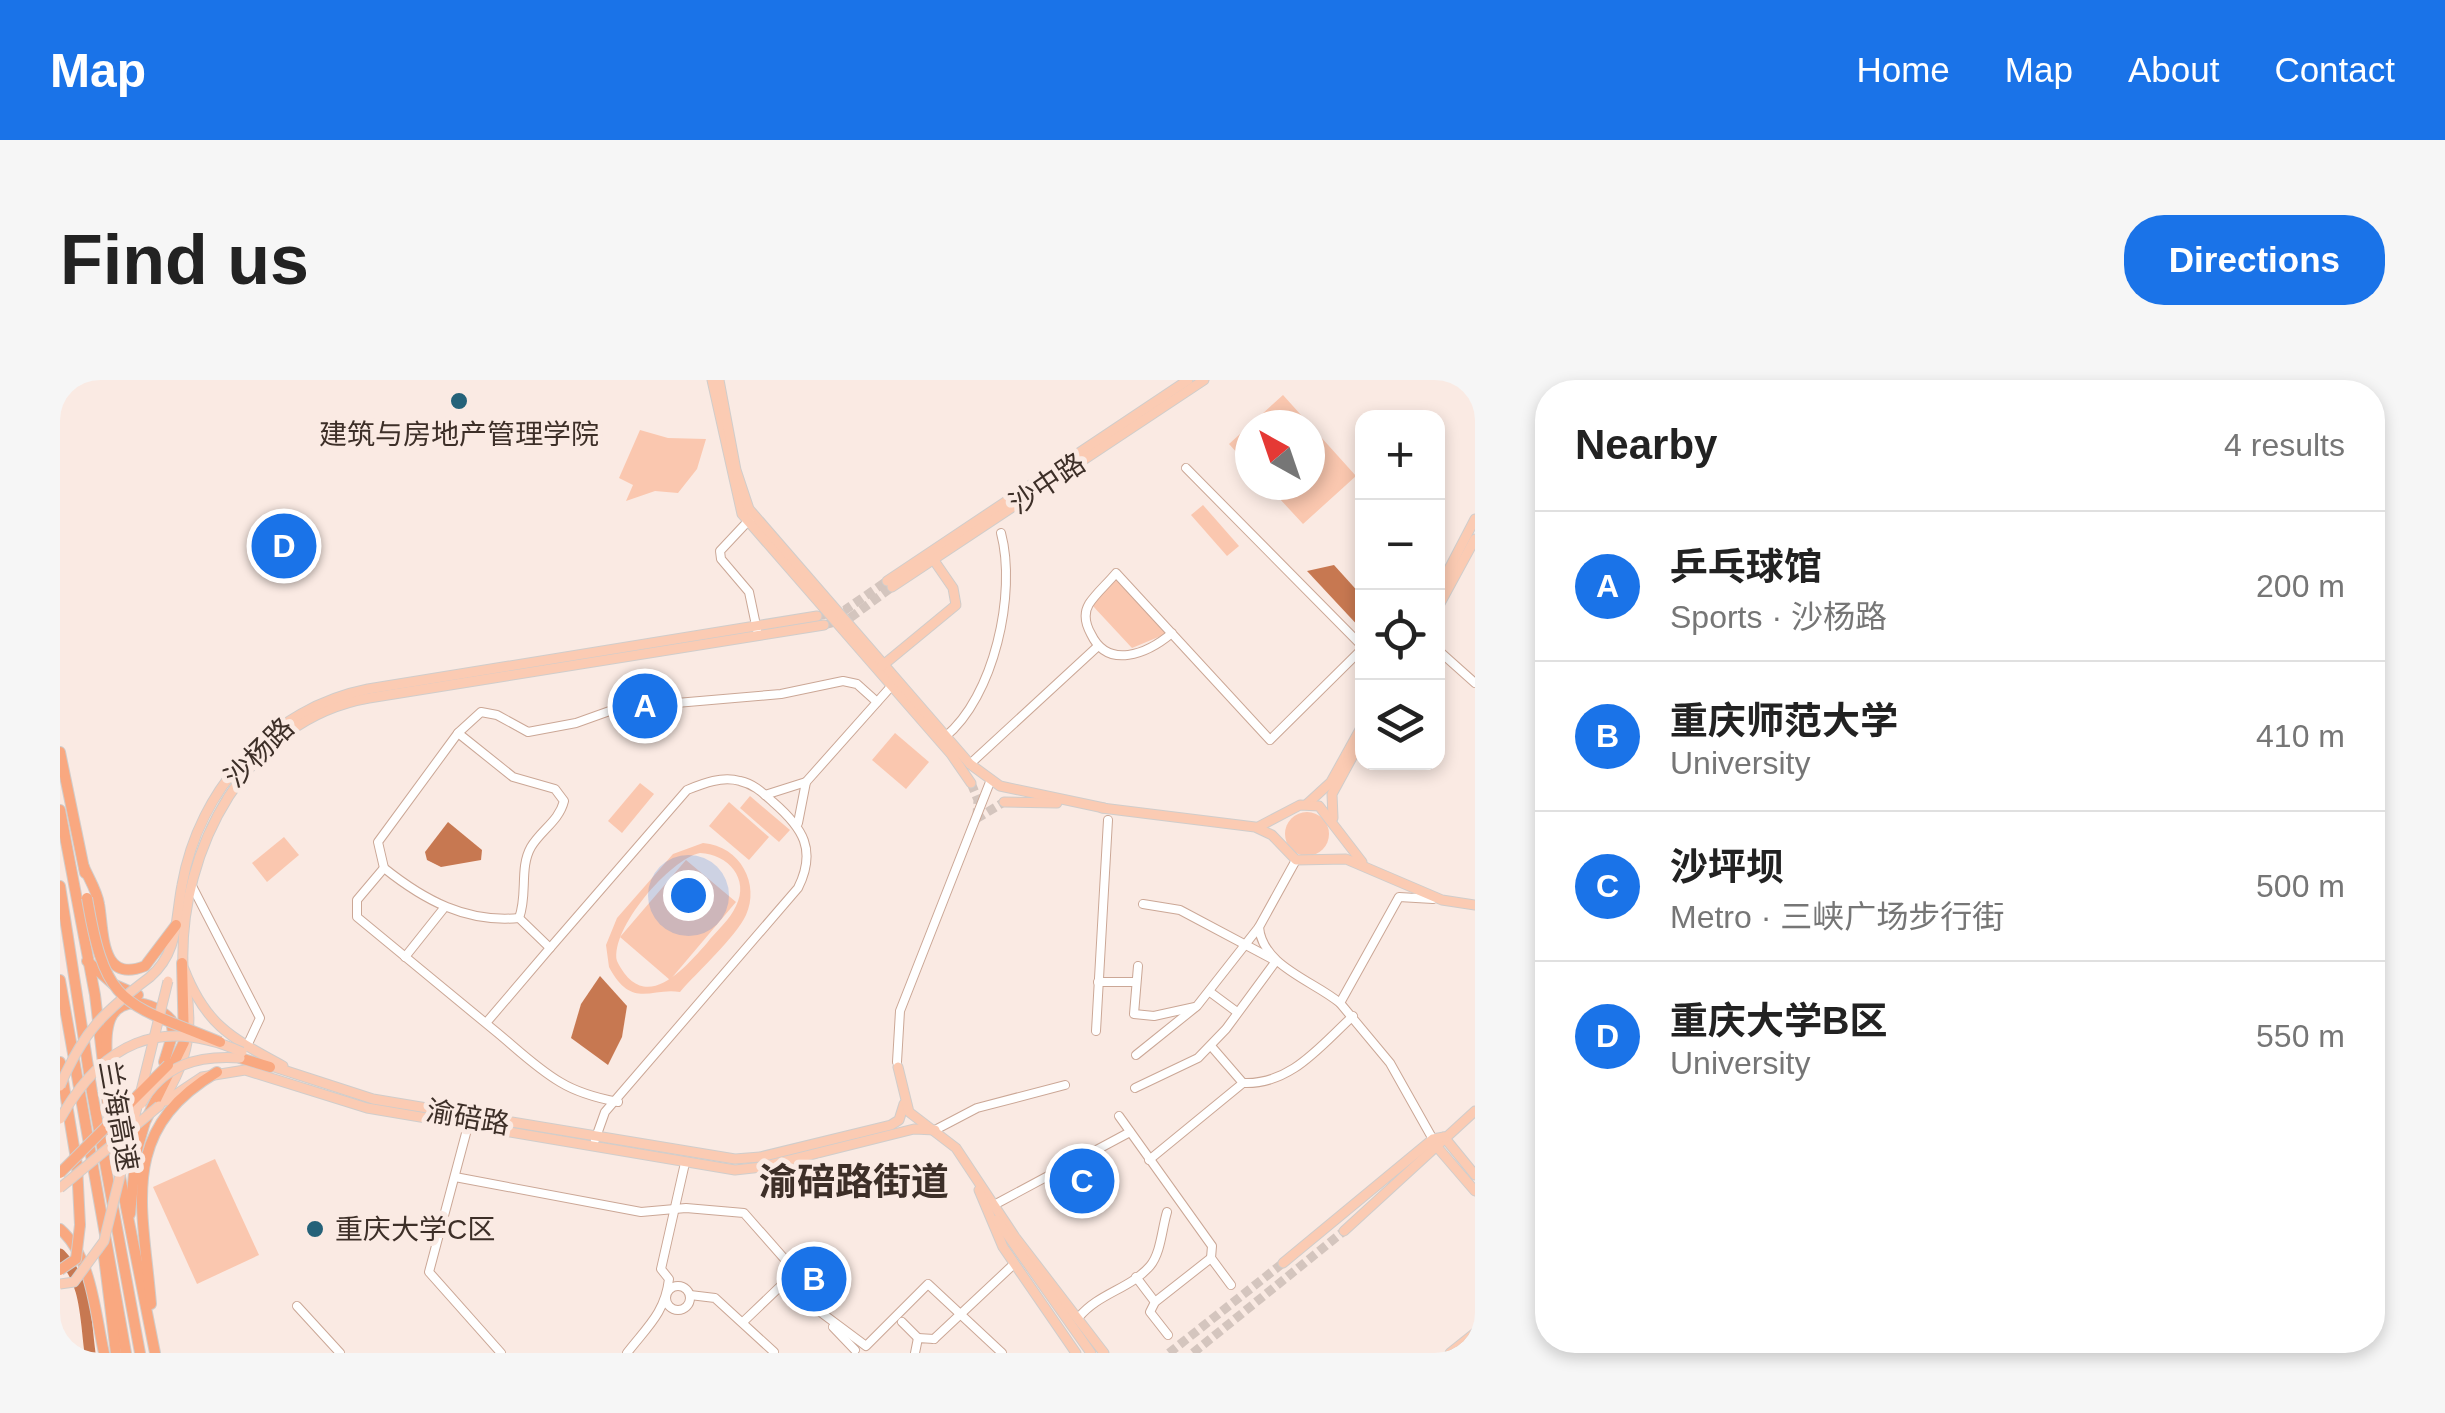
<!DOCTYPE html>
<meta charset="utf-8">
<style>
body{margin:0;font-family:Helvetica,"Noto Sans SC",sans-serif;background:#f6f6f6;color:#222}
.controls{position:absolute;right:30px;top:30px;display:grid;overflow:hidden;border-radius:20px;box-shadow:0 5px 15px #0003}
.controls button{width:90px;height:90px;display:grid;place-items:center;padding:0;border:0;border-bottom:2px solid #e0e0e0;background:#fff;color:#222;font:50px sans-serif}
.compass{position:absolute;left:1175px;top:30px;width:90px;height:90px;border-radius:50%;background:#fff;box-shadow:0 5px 15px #0003;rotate:320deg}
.you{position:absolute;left:628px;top:515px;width:35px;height:35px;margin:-25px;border:8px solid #fff;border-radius:50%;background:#1a73e8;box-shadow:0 0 0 15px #1a73e833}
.badge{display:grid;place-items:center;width:65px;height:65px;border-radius:50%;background:#1a73e8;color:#fff;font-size:32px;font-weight:700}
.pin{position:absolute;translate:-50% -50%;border:5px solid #fff;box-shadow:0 2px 10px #0006}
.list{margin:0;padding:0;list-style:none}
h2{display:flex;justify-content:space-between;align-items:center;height:130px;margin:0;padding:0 40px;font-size:42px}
h2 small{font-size:32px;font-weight:400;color:#767676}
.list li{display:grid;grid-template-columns:65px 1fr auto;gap:30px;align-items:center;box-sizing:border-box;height:150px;padding:0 40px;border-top:2px solid #e0e0e0}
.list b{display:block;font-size:38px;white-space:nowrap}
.list p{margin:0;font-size:32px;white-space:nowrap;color:#767676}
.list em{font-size:32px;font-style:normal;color:#767676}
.icon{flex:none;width:55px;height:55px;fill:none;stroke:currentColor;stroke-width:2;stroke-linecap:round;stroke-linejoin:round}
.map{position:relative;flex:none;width:1415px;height:973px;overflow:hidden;border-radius:40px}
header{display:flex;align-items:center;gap:60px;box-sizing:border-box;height:140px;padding:0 50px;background:#1a73e8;color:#fff}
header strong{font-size:48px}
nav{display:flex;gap:55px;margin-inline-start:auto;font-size:35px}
.intro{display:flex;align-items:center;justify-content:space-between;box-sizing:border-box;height:240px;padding:0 60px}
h1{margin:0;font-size:70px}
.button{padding:25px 45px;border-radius:40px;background:#1a73e8;color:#fff;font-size:35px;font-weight:700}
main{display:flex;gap:60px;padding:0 60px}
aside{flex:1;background:#fff;border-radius:40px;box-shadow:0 5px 15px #0003}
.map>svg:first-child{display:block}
</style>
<header>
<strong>Map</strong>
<nav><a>Home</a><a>Map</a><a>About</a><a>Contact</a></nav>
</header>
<div class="intro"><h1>Find us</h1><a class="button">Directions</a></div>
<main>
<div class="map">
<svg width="1415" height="973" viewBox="0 0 1415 973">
<rect width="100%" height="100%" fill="#faeae3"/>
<g fill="#fac7af" fill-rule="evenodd">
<polygon points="1223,15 1296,96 1243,144 1207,105 1250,105 1250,45 1190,45 1190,87 1169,64"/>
<polygon points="580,50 608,58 646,59 637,89 618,113 595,111 566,121 573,105 559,98"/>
<polygon points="1143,125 1179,166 1167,176 1131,135"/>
<polygon points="1055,197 1108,253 1072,268 1032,225"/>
<polygon points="835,353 869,382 846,409 812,380"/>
<polygon points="580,403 594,414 562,453 548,441"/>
<polygon points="690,416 730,450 719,462 680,428"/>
<polygon points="669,422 709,457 689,480 649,446"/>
<circle cx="1247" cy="454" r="22"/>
<polygon points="224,457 239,475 207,502 192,483"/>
<path d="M 643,463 C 681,466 700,505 686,535 C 676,557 637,592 620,612 C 591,607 572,630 549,587 L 546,565 L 557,538 L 613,474 ZM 640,473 C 668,474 690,499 676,526 C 670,540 656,551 647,563 C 623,590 584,636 557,581 C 550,549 610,479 640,473 Z"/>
<polygon points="626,480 676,522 610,600 560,557"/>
<polygon points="155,779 199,875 137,904 93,807"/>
</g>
<g fill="#c77851">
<polygon points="1274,185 1302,216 1302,250 1247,191"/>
<polygon points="388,442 422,470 421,480 381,487 367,480 365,472"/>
<polygon points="540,596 567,626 562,657 548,685 511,658 521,624"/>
</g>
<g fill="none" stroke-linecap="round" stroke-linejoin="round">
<path stroke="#c77851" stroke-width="11" d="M 0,874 C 27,902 25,936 30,973"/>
<g stroke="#d4c5be" stroke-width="9" stroke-dasharray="9 4.5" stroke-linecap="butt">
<polyline points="757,236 785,230 827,201"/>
<polyline points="764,245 790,238 832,207"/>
<polyline points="911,403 918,420 917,435"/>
<polyline points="916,439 944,422"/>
<polyline points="1109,973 1223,883"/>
<polyline points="1133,973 1284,851"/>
</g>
<g stroke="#cba796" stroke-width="10">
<g id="minor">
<polyline points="1126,88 1302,266"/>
<polyline points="691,138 660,171 661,179 689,212 697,250"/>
<path d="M 1112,253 C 1087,274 1048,290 1031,254 C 1026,245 1023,234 1029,224 C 1036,213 1048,203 1056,193 L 1210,360 L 1302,269"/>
<polyline points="1378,270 1415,303"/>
<path d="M 885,357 C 934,317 957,213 941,153"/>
<polyline points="910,384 1037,267"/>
<polyline points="705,415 746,402"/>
<polyline points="738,443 746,402 835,302"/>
<path d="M 1236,480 L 1199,547 C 1202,586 1254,601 1280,623"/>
<polyline points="324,488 318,462 398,353"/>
<polyline points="132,506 200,638 187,666"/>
<polyline points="1373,519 1339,517 1280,623 1330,683 1375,763"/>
<path d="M 459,538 C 468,515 459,488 471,467 C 481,450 499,441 504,421 L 495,409 L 453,397 L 398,353 L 421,332 L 437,335 L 468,352 L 516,343 L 558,328 L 721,314 L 783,301 L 797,304 L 817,322"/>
<path d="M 490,568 L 627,410 C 644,403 662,396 680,401 C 694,404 703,413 713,422 C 743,448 757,470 738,508 L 545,732 L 535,760"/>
<polyline points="345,577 384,528"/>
<polyline points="1078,586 1074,634 1094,636 1135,627"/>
<polyline points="1038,602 1076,602"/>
<polyline points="1150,612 1177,632"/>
<path d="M 426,643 L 490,568 L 459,538 C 406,543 364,520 324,488 L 297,520 L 297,537 C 343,575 388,612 434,650 C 455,667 476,688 500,702 C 518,713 537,718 558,722"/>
<polyline points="1036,651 1048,440"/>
<polyline points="1151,666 1183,703"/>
<polyline points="1076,675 1137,626 1199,547"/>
<polyline points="837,682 840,631 930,402"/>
<polyline points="1075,708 1138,678 1166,649 1216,581 1120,530 1083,524"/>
<polyline points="1059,736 1152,866 1151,878 1171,905"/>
<polyline points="409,742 369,892 441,973"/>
<polyline points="875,750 917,728 1005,705"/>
<path d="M 1089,780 L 1183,703 C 1231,705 1260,666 1293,636"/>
<polyline points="395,797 581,832 626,828 684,833 736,892 729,898"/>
<polyline points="934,825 1070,752"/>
<polyline points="1076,897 1095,922"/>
<circle cx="618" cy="918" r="12"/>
<polyline points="630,915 655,918 714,972"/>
<polyline points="237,926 280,973"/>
<polyline points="755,928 806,966 868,904 942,973"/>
<path d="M 1019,937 C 1039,913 1070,909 1090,886 C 1101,873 1102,848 1107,832"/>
<polyline points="683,942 729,898 756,930"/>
<polyline points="842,942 858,958"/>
<polyline points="773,947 795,970"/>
<polyline points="1108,955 1090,932 1095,922 1151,878"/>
<polyline points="874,959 954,884"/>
<path d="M 567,973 C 587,947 605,933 609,899 L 601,889 L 625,783"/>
<polyline points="855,973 858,958 874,959"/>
</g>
</g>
<g stroke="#d0cdcb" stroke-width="11">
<g id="major">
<polyline points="652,0 682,134 891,374 911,403"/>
<polyline points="659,0 676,90 689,129 910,384 940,406 1044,428"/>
<polyline points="827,201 1128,0"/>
<polyline points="832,207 1144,0"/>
<polyline points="1378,210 1415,139"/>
<polyline points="1378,227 1415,159"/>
<polyline points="822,286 896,225 893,208 873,179"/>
<polyline points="944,422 997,423"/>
<polyline points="1247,424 1271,402 1302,346"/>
<polyline points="1042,428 1195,447 1212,455 1236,480 1286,479 1382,520 1415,525"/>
<polyline points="1273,438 1272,414 1302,359"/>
<polyline points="1198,447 1240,425 1259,426 1302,482"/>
<path d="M 123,586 C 119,470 187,339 309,318 L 764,245"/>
<path d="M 124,589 C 146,646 172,658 223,686"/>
<path d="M 90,597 C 119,572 115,540 122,505 C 139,408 212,328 308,309 L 757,236"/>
<polyline points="205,684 313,719 675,779 700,777 831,745 839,740 844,724"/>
<polyline points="838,687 849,732 896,768 955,857 1044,973"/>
<polyline points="106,721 142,697 185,690 307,728 675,790 702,787 854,749 875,750"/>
<path d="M 99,726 C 126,686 134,654 126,607"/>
<polyline points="1384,757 1415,795"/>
<polyline points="1378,768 1415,811"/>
<polyline points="919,810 943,867 1016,973"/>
<polyline points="937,840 1031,973"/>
<polyline points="1284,851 1415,731"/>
<polyline points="1223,883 1373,759 1384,757"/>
<polyline points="1390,973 1415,953"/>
<polyline points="1404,973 1415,965"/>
</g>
</g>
<g stroke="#d0cdcb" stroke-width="12">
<g id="highway">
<polyline points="0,372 25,493"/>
<polyline points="0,430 35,615 51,751 95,973"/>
<path d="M 24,487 C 29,499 37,511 39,524 C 44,552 40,604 85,586 L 116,545"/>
<polyline points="0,506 32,712 80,973"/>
<polyline points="27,581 53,604 78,615"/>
<polyline points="0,600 66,973"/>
<polyline points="180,678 210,687"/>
<polyline points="0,682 17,785 20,845"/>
<path d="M 49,705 C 48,687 44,665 48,647 C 54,613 94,620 111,640 L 113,653 L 104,682"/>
<polyline points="70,834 76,773 85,742 124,662 122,583"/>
<path d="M 0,849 C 32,877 35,933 44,973"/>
<polyline points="44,877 56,973"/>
<path d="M 91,924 C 83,826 57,751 157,692"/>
</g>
</g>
<use href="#minor" stroke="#fff" stroke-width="8"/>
<use href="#major" stroke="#fbcbb3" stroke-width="9"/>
<use href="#highway" stroke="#f9a880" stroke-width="10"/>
<g stroke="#d0cdcb" stroke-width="11" stroke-linecap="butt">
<g id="major-bridge">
<path d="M 0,706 C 23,652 43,632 90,597"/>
<path d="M 81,724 C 103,685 137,675 180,678"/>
<path d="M 0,739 C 42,664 99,635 182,672"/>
<polyline points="0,808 99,726"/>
<polyline points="0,904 14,902 44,861 108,601"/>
</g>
</g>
<g stroke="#d0cdcb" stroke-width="12" stroke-linecap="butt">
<g id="highway-bridge">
<path d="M 27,518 C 46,630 64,622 160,662"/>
<polyline points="0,793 108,685"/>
<polyline points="0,890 16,879 20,845"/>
</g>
</g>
<use href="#major-bridge" stroke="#fbcbb3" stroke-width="9"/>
<use href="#highway-bridge" stroke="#f9a880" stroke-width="10"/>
</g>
<g fill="#256279" stroke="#faeae3" stroke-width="4">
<circle cx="399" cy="21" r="10"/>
<circle cx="255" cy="849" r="10"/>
</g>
<g text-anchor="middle" stroke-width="10" stroke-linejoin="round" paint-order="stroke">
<g font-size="28" fill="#3d2f28" stroke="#faeae3">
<text x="399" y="64">建筑与房地产管理学院</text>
<text x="275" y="859" text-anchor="start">重庆大学C区</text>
</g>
<g font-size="28" fill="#3d2f28" stroke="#faeae3">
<text transform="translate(987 103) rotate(-34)" y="10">沙中路</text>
<text transform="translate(199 372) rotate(-45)" y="10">沙杨路</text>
<text transform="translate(59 736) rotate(80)" y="10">兰海高速</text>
<text transform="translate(408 737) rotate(10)" y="10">渝碚路</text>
</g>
<g font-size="38" font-weight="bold" fill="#3d2f28" stroke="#faeae3">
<text x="794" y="815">渝碚路街道</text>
</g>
</g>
</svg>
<div class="controls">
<button>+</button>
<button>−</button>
<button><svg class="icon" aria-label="locate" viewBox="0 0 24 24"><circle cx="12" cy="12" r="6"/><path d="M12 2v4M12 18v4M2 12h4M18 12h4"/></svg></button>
<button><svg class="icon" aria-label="layers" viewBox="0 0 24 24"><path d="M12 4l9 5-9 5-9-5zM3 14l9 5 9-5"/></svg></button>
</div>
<svg class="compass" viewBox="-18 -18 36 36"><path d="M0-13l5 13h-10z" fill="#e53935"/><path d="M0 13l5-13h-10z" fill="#767676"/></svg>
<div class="you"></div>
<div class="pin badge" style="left:585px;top:326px">A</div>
<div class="pin badge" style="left:754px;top:899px">B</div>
<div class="pin badge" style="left:1022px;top:801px">C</div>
<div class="pin badge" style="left:224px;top:166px">D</div>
</div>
<aside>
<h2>Nearby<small>4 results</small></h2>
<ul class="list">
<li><span class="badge">A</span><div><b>乒乓球馆</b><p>Sports · 沙杨路</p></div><em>200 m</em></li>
<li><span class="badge">B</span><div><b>重庆师范大学</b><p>University</p></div><em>410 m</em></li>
<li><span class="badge">C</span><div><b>沙坪坝</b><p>Metro · 三峡广场步行街</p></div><em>500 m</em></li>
<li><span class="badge">D</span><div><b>重庆大学B区</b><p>University</p></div><em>550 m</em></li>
</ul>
</aside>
</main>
